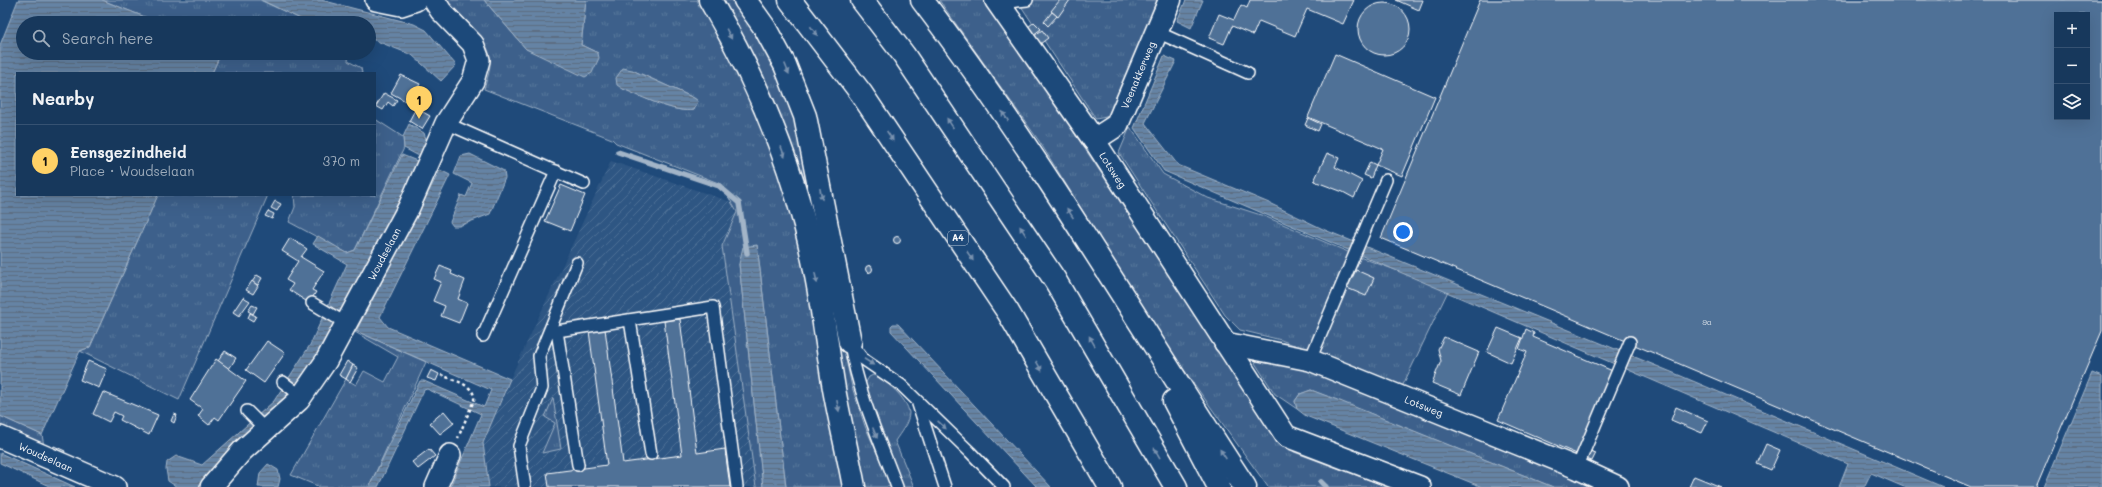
<!DOCTYPE html>
<meta charset="utf-8">
<style>
body{margin:0;font-family:Mali,sans-serif;background:#203f62;color:#f1f3f6}
.controls{position:absolute;right:12px;top:12px;display:grid;overflow:hidden;border-radius:0px;box-shadow:0 4px 16px #0002}
.controls button{width:36px;height:36px;display:grid;place-items:center;padding:0;border:0;border-bottom:1px solid #365272;background:#17385c;color:#f1f3f6;font:20px sans-serif}
.you{position:absolute;left:1403px;top:232px;width:14px;height:14px;margin:-10px;border:3px solid #fff;border-radius:50%;background:#1a73e8;box-shadow:0 0 0 6px #1a73e833}
.badge{display:grid;place-items:center;width:26px;height:26px;border-radius:50%;background:#ffd166;color:#111;font-size:13px;font-weight:700}
.pin{position:absolute;translate:-50% -33px;filter:drop-shadow(0 1px 2px #0008)}
.pin::after{content:'';position:absolute;top:21px;width:14px;height:12px;background:inherit;clip-path:polygon(0 0,100% 0,50% 100%)}
.list{margin:0;padding:0;list-style:none}
h2{display:flex;justify-content:space-between;align-items:center;height:52px;margin:0;padding:0 16px;font-size:17px}
h2 small{font-size:13px;font-weight:400;color:#9eacbb}
.list li{display:grid;grid-template-columns:26px 1fr auto;gap:12px;align-items:center;box-sizing:border-box;height:72px;padding:0 16px;border-top:1px solid #365272}
.list b{display:block;font-size:15px;white-space:nowrap}
.list p{margin:0;font-size:13px;white-space:nowrap;color:#9eacbb}
.list em{font-size:13px;font-style:normal;color:#9eacbb}
.icon{flex:none;width:22px;height:22px;fill:none;stroke:currentColor;stroke-width:2;stroke-linecap:round;stroke-linejoin:round}
.map{position:relative;flex:none;width:2102px;height:487px;overflow:hidden}
.search{position:absolute;background:#17385c;box-shadow:0 4px 16px #0002;left:16px;top:16px;width:360px;height:44px;display:flex;align-items:center;gap:10px;box-sizing:border-box;padding:0 14px;border-radius:22px;color:#9eacbb;font-size:15px}
.panel{position:absolute;background:#17385c;box-shadow:0 4px 16px #0002;left:16px;top:72px;width:360px;height:124px;border-radius:0px}
.map>svg:first-child{display:block}
</style>
<div class="map">
<svg width="2102" height="487" viewBox="0 0 2102 487">
<defs>
<pattern id="industrial-furrows" width="10" height="10" patternUnits="userSpaceOnUse"><rect width="10" height="10" fill="#2e5683"/><path d="M-1 1l2-2M0 10L10 0M9 11l2-2" fill="none" stroke="#4d6f96"/></pattern>
<pattern id="grass-tufts" width="24" height="20" patternUnits="userSpaceOnUse"><rect width="24" height="20" fill="#3c618b"/><path d="M3 7l-1-3M5 7V3M7 7l1-3M15 17l-1-3M17 17v-4M19 17l1-3" fill="none" stroke="#59799c"/></pattern>
<pattern id="water-rules" width="6" height="5" patternUnits="userSpaceOnUse"><rect width="6" height="5" fill="#6583a4"/><path d="M0 2.5h6" fill="none" stroke="#5b6d81"/></pattern>
</defs>
<rect width="100%" height="100%" fill="#1f4a7a"/>
<filter id="ink" filterUnits="userSpaceOnUse"><feTurbulence type="fractalNoise" baseFrequency=".025" numOctaves="2"/><feDisplacementMap in="SourceGraphic" scale="8" xChannelSelector="R" yChannelSelector="G"/><feConvolveMatrix kernelMatrix="1 2 1 2 8 2 1 2 1" color-interpolation-filters="sRGB"/></filter>
<g filter="url(#ink)">
<polygon fill="url(#industrial-furrows)" points="611,161 734,203 780,487 460,487"/>
<g fill="url(#grass-tufts)" stroke="#9eb0c5" fill-rule="evenodd">
<polygon points="102,0 260,0 309,23 160,23"/>
<path d="M 446,0 L 484,0 L 526,49 L 543,56 L 598,53 L 581,45 L 586,0 L 702,0 L 755,88 L 790,195 L 844,487 L 786,487 L 757,245 L 739,264 L 763,487 L 756,487 L 722,246 L 737,212 L 721,184 L 616,143 L 612,139 L 484,89 C 487,79 491,69 490,58 C 489,39 459,14 446,0 ZM 632,70 L 694,98 L 698,101 L 694,110 C 676,114 641,96 623,89 Z"/>
<polygon points="717,0 732,0 738,6 784,81 796,104 843,346 852,387 865,426 892,487 859,487 816,249"/>
<polygon points="939,0 986,0 1276,436 1294,452 1388,487 1268,487 1169,349 1039,141"/>
<polygon points="1017,0 1160,0 1114,108 1106,117 1096,119"/>
<polygon points="221,53 349,53 348,61 361,68 362,73 212,73"/>
<polygon points="375,119 403,137 404,148 355,250 347,253 289,222 295,207 294,195 375,195"/>
<polygon points="1130,127 1163,174 1208,198 1264,216 1362,258 1449,289 1402,387 1281,340 1240,330 1225,315 1119,153"/>
<polygon points="158,195 268,195 179,400 80,351 90,347"/>
<polygon points="356,331 426,362 369,487 320,487 291,475 346,379 356,385 364,371 385,382 398,357 355,332"/>
<polygon points="1261,357 1288,361 1526,455 1594,487 1553,487 1311,390 1300,394 1295,401 1297,409 1275,394 1255,363"/>
<path d="M 873,375 C 885,379 908,399 909,413 C 909,423 900,433 895,441 L 914,487 L 903,487 L 874,413 L 865,384 L 869,377 Z"/>
<polygon points="553,398 561,449 542,453 555,423 545,417"/>
<polygon points="0,416 42,435 45,452 0,431"/>
</g>
<g fill="url(#water-rules)" stroke="#a3b5c8">
<polygon points="18,0 102,0 160,23 23,23 23,53 221,53 212,73 17,73 17,195 158,195 90,347 80,351 42,435 0,416 0,45"/>
<polygon points="261,0 321,0 414,24 426,30 456,65 441,81 412,55 369,38 369,23 309,23"/>
<polygon points="484,0 586,0 581,45 598,53 599,58 592,73 585,77 526,49"/>
<polygon points="1186,0 1203,0 1191,28 1177,21"/>
<polygon points="1164,56 1176,61 1145,123 1178,165 1269,203 1325,230 1681,376 1943,487 1904,487 1871,473 1864,487 1839,487 1848,464 1164,171 1134,128"/>
<path d="M 623,68 L 632,70 L 694,98 L 698,101 L 694,110 C 676,114 640,96 623,89 L 617,85 L 616,78 Z"/>
<polygon points="409,124 424,133 427,142 419,156 404,148 403,137"/>
<polygon points="470,154 504,171 505,178 490,214 459,226 453,226 450,222 461,195 466,197 472,183 454,174 461,156"/>
<polygon points="402,155 422,163 304,384 201,487 177,487 168,481 166,469 167,462 176,456 202,465 274,401 310,345 347,264 313,244 318,236 347,253 355,250"/>
<polygon points="440,170 450,175 380,317 388,327 510,379 483,443 489,487 450,487 481,414 427,389 424,390 378,487 369,487 420,381 424,381 484,407 491,390 356,331"/>
<polygon points="757,245 786,487 763,487 739,264 743,247"/>
<polygon points="893,324 898,324 1051,487 1037,487 891,331 891,326"/>
<polygon points="2092,373 2102,377 2102,487 2044,487"/>
<polygon points="1311,390 1335,399 1553,487 1482,487 1306,416 1297,409 1295,401 1300,394"/>
<polygon points="0,453 75,487 51,487 0,463"/>
<polygon points="268,464 278,470 280,479 278,487 258,487 260,473"/>
</g>
<g fill="none" stroke-linecap="round" stroke-linejoin="round">
<g stroke="#a3b5c8" stroke-width="5.5">
<polyline points="618,152 719,186 739,203 747,253"/>
<polyline points="1321,482 1326,487"/>
</g>
</g>
<g fill="#507197" stroke="#fff" fill-rule="evenodd">
<polygon points="1060,0 1070,0 1058,17 1051,11"/>
<polygon points="1250,0 1354,0 1343,24 1307,9 1295,36 1259,21 1253,35 1232,26 1224,44 1209,38 1219,14 1234,20 1241,5 1247,8"/>
<polygon points="1396,0 1423,0 1419,10"/>
<path d="M 1480,0 L 2102,0 L 2102,331 L 2036,487 L 1971,487 L 1381,238 ZM 2057,15 L 2087,15 L 2087,117 L 2057,117 Z"/>
<circle cx="1384" cy="29" r="26"/>
<polygon points="1052,12 1057,16 1048,26 1044,22"/>
<polygon points="1034,22 1041,29 1033,35 1027,28"/>
<polygon points="1042,30 1048,38 1040,44 1034,36"/>
<polygon points="1335,54 1435,97 1402,176 1376,165 1371,178 1364,175 1370,162 1376,165 1383,149 1308,117"/>
<polygon points="401,75 420,84 409,103 391,93"/>
<polygon points="384,93 397,100 393,106 388,102 383,110 376,106"/>
<polygon points="416,108 430,116 422,129 409,121"/>
<polygon points="1308,118 1321,124 1318,131 1305,125"/>
<polygon points="1327,153 1339,158 1335,167 1362,181 1354,198 1343,192 1314,181"/>
<polygon points="561,185 585,195 570,231 545,221"/>
<polygon points="275,201 281,204 277,211 271,208"/>
<polygon points="268,211 274,214 272,219 265,216"/>
<circle cx="897" cy="240" r="3.5"/>
<polygon points="290,238 307,249 301,257 324,271 312,290 316,292 309,303 289,290 293,284 286,280 298,261 282,251"/>
<circle cx="869" cy="269" r="3.5"/>
<polygon points="440,266 452,271 451,274 465,280 458,299 467,303 459,323 441,316 445,306 433,301 441,282 434,279"/>
<polygon points="1356,270 1374,278 1366,296 1347,288"/>
<polygon points="257,275 262,278 258,285 252,282"/>
<polygon points="252,281 258,286 253,294 246,290"/>
<polygon points="243,297 250,301 239,316 233,312"/>
<polygon points="252,305 257,307 253,314 248,311"/>
<polygon points="250,313 256,316 253,321 248,318"/>
<polygon points="680,319 697,453 725,449 730,487 549,487 547,473 607,465 589,331 605,329 623,463 682,455 664,321"/>
<polygon points="1498,328 1522,338 1511,363 1487,352"/>
<polygon points="1526,329 1534,333 1533,337 1615,372 1579,455 1498,420 1527,352 1519,349"/>
<polygon points="1444,337 1479,352 1461,395 1432,383 1441,361 1438,349"/>
<polygon points="267,341 285,353 264,383 246,370"/>
<polygon points="225,351 236,358 229,369 218,361"/>
<polygon points="216,359 246,381 219,420 215,417 209,425 198,416 203,409 190,400"/>
<polygon points="88,361 107,369 99,388 80,380"/>
<polygon points="347,361 353,365 346,379 339,375"/>
<polygon points="353,365 358,368 350,382 346,379"/>
<polygon points="431,370 439,374 436,381 427,378"/>
<polygon points="103,392 158,415 149,435 120,420 122,416 114,412 109,422 93,414"/>
<polygon points="1676,407 1708,421 1702,433 1671,420"/>
<polygon points="444,411 454,423 440,434 430,423"/>
<polygon points="174,414 177,415 174,423 171,421"/>
<polygon points="1766,444 1780,450 1771,470 1757,464"/>
<polygon points="54,446 65,451 63,456 52,451"/>
<polygon points="429,449 435,456 418,469 412,462"/>
<polygon points="1590,451 1596,453 1592,461 1586,459"/>
<polygon points="1694,476 1721,487 1689,487"/>
</g>
<g fill="none" stroke-linecap="round" stroke-linejoin="round">
<g stroke="#fff" stroke-width="14">
<g id="lane">
<polyline points="999,3 1027,0"/>
<polyline points="1157,32 1248,73"/>
<polyline points="446,123 584,184"/>
<polyline points="312,303 347,324"/>
<polyline points="630,320 651,454"/>
<polyline points="483,336 556,171"/>
<polyline points="850,342 863,359 901,385 970,452 1004,487"/>
<path d="M 850,344 C 859,395 879,439 897,487"/>
<polyline points="1310,360 1386,180"/>
<polyline points="283,382 301,396"/>
<polyline points="918,404 945,487"/>
<polyline points="247,411 265,429"/>
<polyline points="578,465 557,331 713,307 737,487"/>
<polyline points="1577,468 1630,342"/>
<polyline points="525,487 519,446 542,388 539,356 577,263"/>
</g>
</g>
<g stroke="#fff" stroke-width="24">
<g id="street">
<polyline points="376,0 401,5 416,0"/>
<polyline points="1094,140 1286,436 1420,487"/>
<polyline points="1225,343 1310,360 1577,468 1618,487"/>
<polyline points="0,437 115,487"/>
<polyline points="211,487 242,451 299,400 326,361 409,207 446,123 473,81 479,60 473,44 441,11 434,0"/>
<polyline points="436,487 450,455"/>
</g>
</g>
<g stroke="#fff" stroke-width="25">
<polyline id="secondary" points="996,0 1094,140 1117,125 1170,0"/>
</g>
<g stroke="#fff" stroke-width="25">
<g id="highway">
<path d="M 710,0 C 752,71 784,145 805,225 C 819,279 825,334 834,389 C 840,422 848,454 854,487"/>
<polyline points="745,0 765,28 785,65 805,116 850,342"/>
<polyline points="790,0 861,93 1008,312 1110,487"/>
<polyline points="862,0 904,55 1055,280 1176,487"/>
<path d="M 922,0 C 1040,155 1138,324 1245,487"/>
<polyline points="1174,401 1219,487"/>
</g>
</g>
<path stroke="#fff" stroke-width="2.5" stroke-dasharray="3 3" stroke-linecap="butt" d="M 441,375 C 453,380 476,385 474,400 L 458,438"/>
<use href="#lane" stroke="#1f4a7a" stroke-width="11"/>
<use href="#street" stroke="#1f4a7a" stroke-width="21"/>
<use href="#secondary" stroke="#1f4a7a" stroke-width="22"/>
<use href="#highway" stroke="#1f4a7a" stroke-width="22"/>
</g>
<defs><path id="oneway-solid" d="M-6-.8H1V-3.2L6.5 0L1 3.2V.8H-6Z"/></defs>
<g fill="#7992af">
<use href="#oneway-solid" transform="translate(814 31) rotate(53)"/>
<use href="#oneway-solid" transform="translate(729 34) rotate(62)"/>
<use href="#oneway-solid" transform="translate(787 69) rotate(68)"/>
<use href="#oneway-solid" transform="translate(1005 116) rotate(-124)"/>
<use href="#oneway-solid" transform="translate(950 123) rotate(-124)"/>
<use href="#oneway-solid" transform="translate(890 136) rotate(56)"/>
<use href="#oneway-solid" transform="translate(783 152) rotate(70)"/>
<use href="#oneway-solid" transform="translate(821 194) rotate(79)"/>
<use href="#oneway-solid" transform="translate(1070 213) rotate(-124)"/>
<use href="#oneway-solid" transform="translate(1023 231) rotate(-124)"/>
<use href="#oneway-solid" transform="translate(970 256) rotate(56)"/>
<use href="#oneway-solid" transform="translate(816 278) rotate(78)"/>
<use href="#oneway-solid" transform="translate(1092 341) rotate(-120)"/>
<use href="#oneway-solid" transform="translate(869 362) rotate(33)"/>
<use href="#oneway-solid" transform="translate(1039 366) rotate(60)"/>
<use href="#oneway-solid" transform="translate(838 406) rotate(79)"/>
<use href="#oneway-solid" transform="translate(942 425) rotate(43)"/>
<use href="#oneway-solid" transform="translate(875 433) rotate(67)"/>
<use href="#oneway-solid" transform="translate(1157 453) rotate(-120)"/>
<use href="#oneway-solid" transform="translate(1223 454) rotate(-123)"/>
</g>
</g>
<g text-anchor="middle" stroke-width="3" stroke-linejoin="round" paint-order="stroke">
<g font-size="8" fill="#d3dce5">
<text x="1707" y="325">9a</text>
</g>
<rect fill="#1f4a7a" stroke="#bcc9d7" stroke-width="1" x="948" y="231" width="20" height="14" rx="3"/>
<g font-size="9" font-weight="bold" fill="#fff">
<text x="958" y="241">A4</text>
</g>
<g font-size="10" fill="#fff" stroke="#1f4a7a">
<text transform="translate(1138 75) rotate(-67)" y="4">Veenakkerweg</text>
<text transform="translate(1113 170) rotate(57)" y="4">Lotsweg</text>
<text transform="translate(384 254) rotate(-62)" y="4">Woudselaan</text>
<text transform="translate(1424 406) rotate(22)" y="4">Lotsweg</text>
<text transform="translate(46 457) rotate(24)" y="4">Woudselaan</text>
</g>
</g>
</svg>
<div class="controls">
<button>+</button>
<button>−</button>
<button><svg class="icon" aria-label="layers" viewBox="0 0 24 24"><path d="M12 4l9 5-9 5-9-5zM3 14l9 5 9-5"/></svg></button>
</div>
<div class="you"></div>
<div class="pin badge" style="left:419px;top:119px">1</div>
<div class="search"><svg class="icon" aria-label="search" viewBox="0 0 24 24"><circle cx="10" cy="10" r="6"/><path d="M15 15l6 6"/></svg>Search here</div>
<section class="panel">
<h2>Nearby<small></small></h2>
<ul class="list">
<li><span class="badge">1</span><div><b>Eensgezindheid</b><p>Place · Woudselaan</p></div><em>370 m</em></li>
</ul>
</section>
</div>
